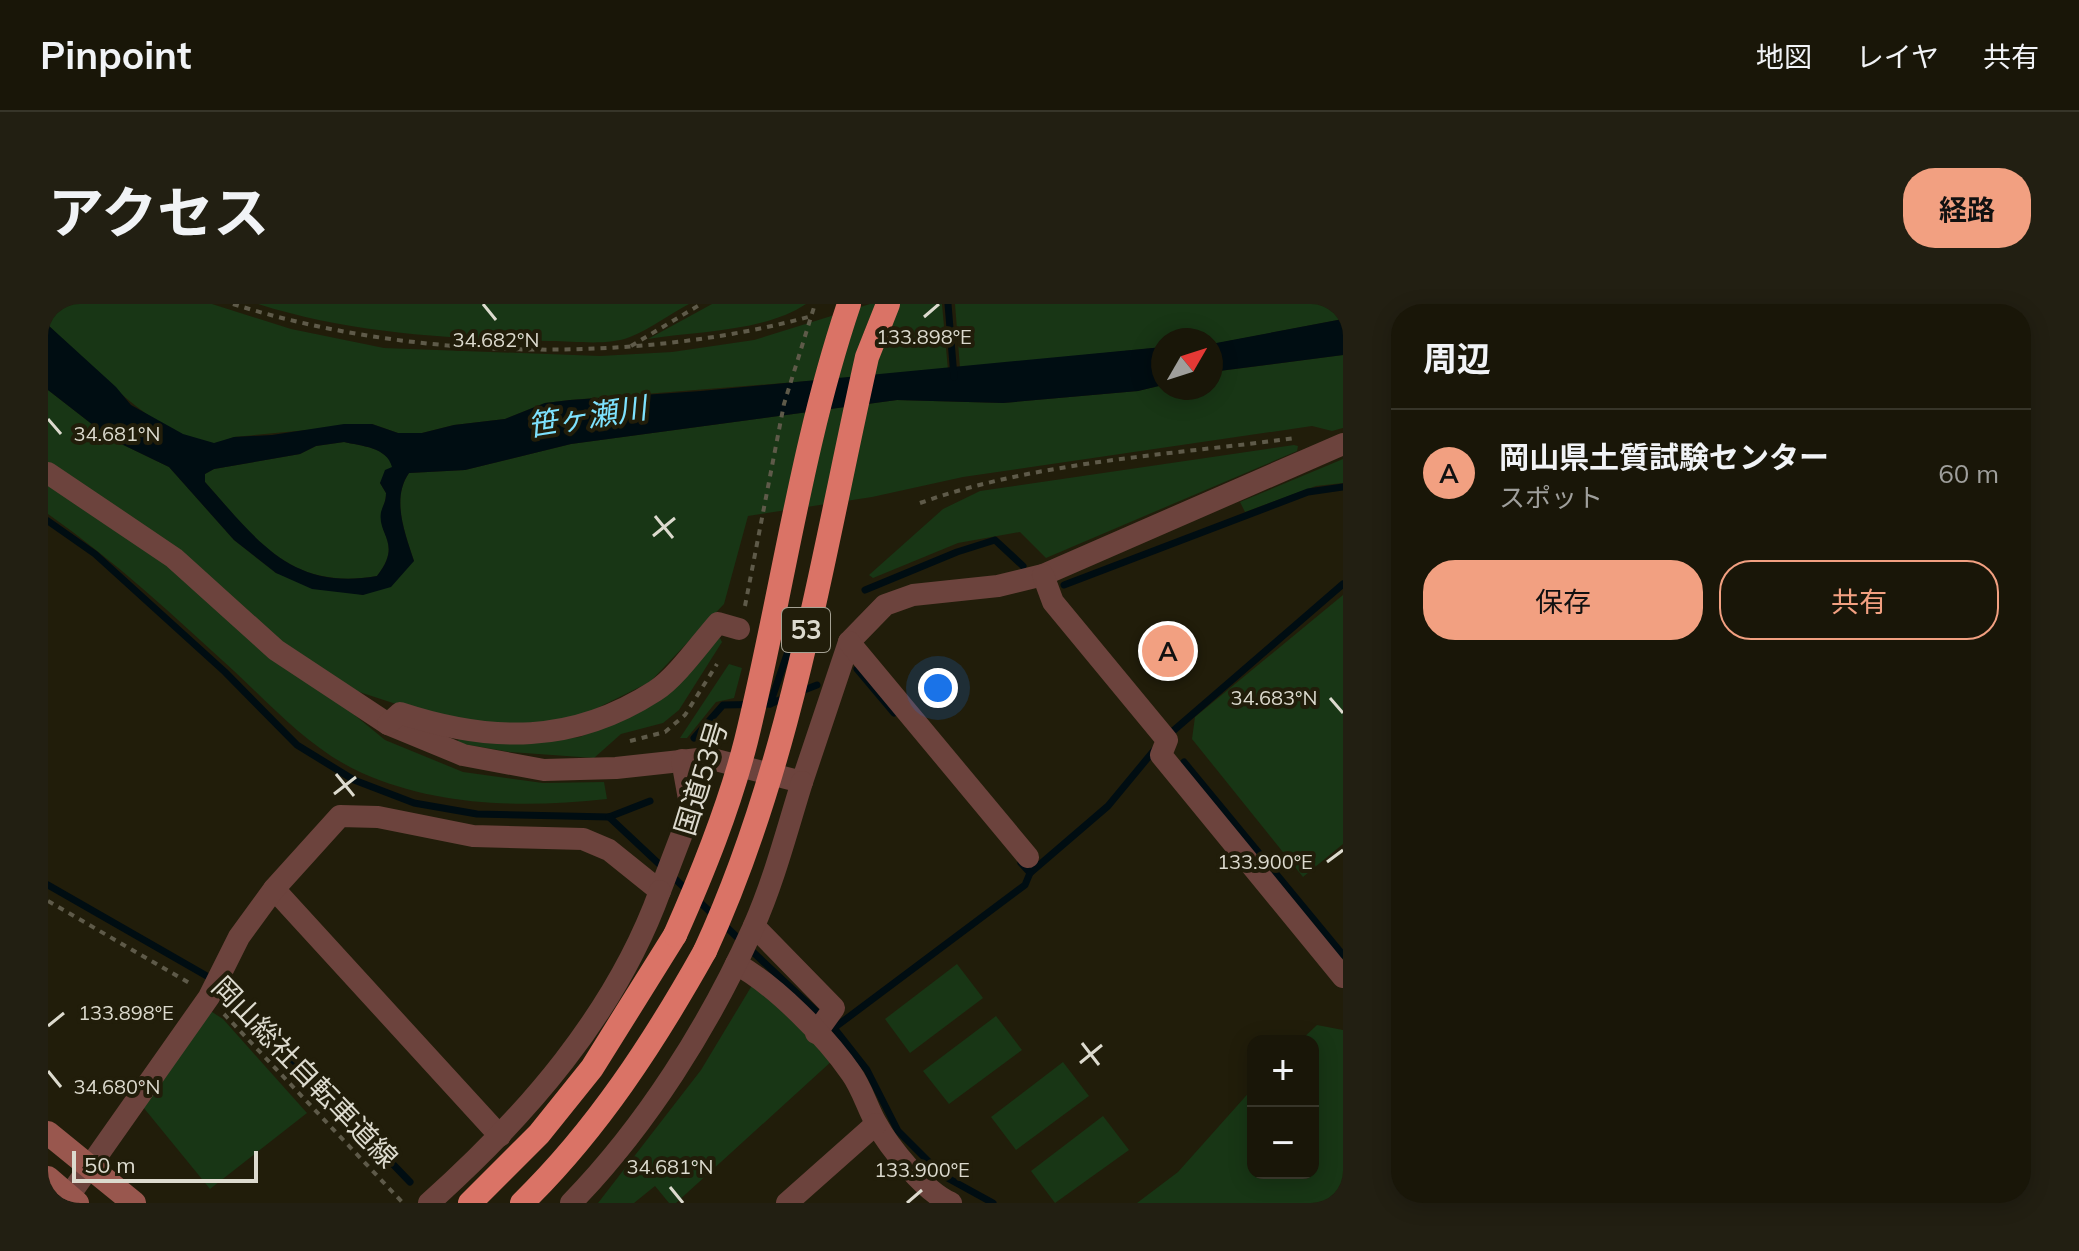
<!DOCTYPE html>
<html lang="ja">
<meta charset="utf-8">
<style>
body{margin:0;font-family:Mulish,"Noto Sans JP",sans-serif;background:#221f12;color:#f1f3f6}
.controls{position:absolute;right:24px;bottom:24px;display:grid;overflow:hidden;border-radius:16px;box-shadow:0 4px 20px #0003}
.controls button{width:72px;height:72px;display:grid;place-items:center;padding:0;border:0;border-bottom:2px solid #373529;background:#191608;color:#f1f3f6;font:40px sans-serif}
.compass{position:absolute;left:1103px;top:24px;width:72px;height:72px;border-radius:50%;background:#191608;box-shadow:0 4px 20px #0003;rotate:51deg}
.scale{position:absolute;left:24px;bottom:20px;width:186px;box-sizing:border-box;padding-left:8px;border:4px solid #dcdace;border-top:0;font-size:22px;line-height:28px;white-space:nowrap;color:#dcdace;-webkit-text-stroke:6px #211d0a;paint-order:stroke}
.you{position:absolute;left:890px;top:384px;width:28px;height:28px;margin:-20px;border:6px solid #fff;border-radius:50%;background:#1a73e8;box-shadow:0 0 0 12px #1a73e833}
.badge{display:grid;place-items:center;width:52px;height:52px;border-radius:50%;background:#f2a081;color:#111;font-size:26px;font-weight:700}
.pin{position:absolute;translate:-50% -50%;border:4px solid #fff;box-shadow:0 2px 8px #0006}
.list{margin:0;padding:0;list-style:none}
h2{display:flex;justify-content:space-between;align-items:center;height:104px;margin:0;padding:0 32px;font-size:34px}
h2 small{font-size:26px;font-weight:400;color:#9f9f9c}
.list li{display:grid;grid-template-columns:52px 1fr auto;gap:24px;align-items:center;box-sizing:border-box;height:128px;padding:0 32px;border-top:2px solid #373529}
.list b{display:block;font-size:30px;white-space:nowrap}
.list p{margin:0;font-size:26px;white-space:nowrap;color:#9f9f9c}
.list em{font-size:26px;font-style:normal;color:#9f9f9c}
.actions{display:flex;gap:16px;padding:24px 32px}
.actions a{flex:1;padding:18px 0;border:2px solid #f2a081;border-radius:32px;text-align:center;font-size:28px;color:#f2a081}
.actions .main{background:#f2a081;color:#111}
.map{position:relative;flex:none;width:1295px;height:899px;overflow:hidden;border-radius:32px}
header{display:flex;align-items:center;gap:48px;box-sizing:border-box;height:112px;padding:0 40px;background:#191608;border-bottom:2px solid #373529}
header strong{font-size:38px}
nav{display:flex;gap:44px;margin-inline-start:auto;font-size:28px}
.intro{display:flex;align-items:center;justify-content:space-between;box-sizing:border-box;height:192px;padding:0 48px}
h1{margin:0;font-size:56px}
.button{padding:20px 36px;border-radius:32px;background:#f2a081;color:#111;font-size:28px;font-weight:700}
main{display:flex;gap:48px;padding:0 48px}
aside{flex:1;background:#191608;border-radius:32px;box-shadow:0 4px 20px #0003}
.map>svg:first-child{display:block}
</style>
<header>
<strong>Pinpoint</strong>
<nav><a>地図</a><a>レイヤ</a><a>共有</a></nav>
</header>
<div class="intro"><h1>アクセス</h1><a class="button">経路</a></div>
<main>
<div class="map">
<svg width="1295" height="899" viewBox="0 0 1295 899">
<rect width="100%" height="100%" fill="#211d0a"/>
<g fill="#183615">
<path d="M 0,0 L 164,0 L 243,25 L 336,44 L 552,52 L 624,48 L 706,36 L 822,0 L 894,0 L 900,66 L 522,96 L 497,99 L 457,115 L 406,121 L 374,129 L 350,129 L 324,120 L 186,133 C 180,135 174,138 168,139 C 119,144 33,53 0,21 Z"/>
<path d="M 210,0 L 641,0 C 622,10 602,25 582,33 C 560,42 526,37 503,37 C 404,35 305,30 210,0 Z"/>
<path d="M 664,0 L 758,0 C 716,28 650,27 600,35 Z"/>
<polygon points="907,0 1295,0 1295,15 1165,40 1163,36 1115,36 1115,43 912,64"/>
<path d="M 1295,51 L 1295,124 L 1284,127 L 1264,122 L 915,173 L 824,193 L 700,212 L 676,300 L 602,378 L 527,415 L 471,421 L 394,415 L 296,383 L 231,340 L 0,159 L 0,86 L 63,135 L 121,163 L 186,236 L 228,269 L 315,291 L 366,257 C 357,229 343,195 361,169 L 417,166 L 523,140 L 849,96 L 955,99 L 1090,87 L 1115,81 L 1115,84 L 1163,84 L 1164,68 Z"/>
<path d="M 296,138 C 313,142 339,143 345,163 L 332,179 L 338,189 C 338,198 335,201 334,208 C 329,231 355,239 329,272 C 243,287 209,237 157,178 L 157,170 L 166,165 L 252,150 L 268,142 Z"/>
<polygon points="1246,141 1250,142 1249,147 998,254 972,228 910,239 825,274 821,271 895,205 932,187"/>
<polygon points="1295,155 1295,179 1268,182 1197,208 1192,198"/>
<path d="M 0,177 L 122,259 L 337,436 L 415,468 L 495,479 L 556,478 L 559,495 C 476,504 391,503 314,469 C 263,446 226,404 186,367 C 126,312 67,257 0,210 Z"/>
<polygon points="1295,291 1295,540 1255,573 1144,435 1147,413"/>
<polygon points="671,332 674,338 631,406 615,419 573,430 546,454 462,448 409,439 411,434 463,440 532,433 615,394"/>
<polygon points="681,360 694,364 686,394 668,398 639,434 632,434"/>
<polygon points="909,660 935,694 862,749 837,715"/>
<polygon points="706,678 785,756 628,899 621,899 607,882 586,899 550,899 653,766"/>
<polygon points="161,706 175,715 259,809 162,885 95,803"/>
<polygon points="948,712 974,746 901,800 875,767"/>
<polygon points="1269,721 1295,726 1295,899 1089,899 1130,868 1205,784 1205,869 1265,869 1265,737 1252,737"/>
<polygon points="1015,758 1041,792 968,846 943,813"/>
<polygon points="1055,812 1081,846 1007,899 983,867"/>
</g>
<g fill="#000d12" fill-rule="evenodd">
<polygon points="1295,15 1295,51 1163,68 1163,40"/>
<path d="M 0,21 L 68,83 L 83,101 L 135,130 L 166,139 L 186,133 L 224,131 L 296,120 L 324,120 L 350,129 L 374,129 L 406,121 L 457,115 L 497,99 L 522,96 L 653,87 L 1115,43 L 1115,81 L 1090,87 L 955,99 L 849,96 L 523,140 L 417,166 L 361,169 C 343,195 357,229 366,257 L 343,283 L 315,291 L 264,285 L 228,269 L 186,236 L 121,163 L 63,135 L 0,86 ZM 296,138 C 313,142 339,143 344,163 L 337,166 L 332,179 L 338,189 C 338,198 335,201 333,208 C 329,231 355,239 329,272 C 243,287 209,236 157,178 L 157,170 L 166,165 L 252,150 L 268,142 Z"/>
</g>
<g fill="none" stroke-linecap="round" stroke-linejoin="round">
<g stroke="#000d12" stroke-width="7">
<polyline points="900,0 906,73"/>
<polyline points="0,217 47,250 177,368 249,441 306,476 366,499 429,510 561,513 602,497"/>
<polyline points="1016,281 1260,188 1295,183"/>
<polyline points="817,286 909,248 947,236 975,262"/>
<polyline points="809,365 846,409"/>
<polyline points="751,388 769,381"/>
<polyline points="722,400 745,333 753,326"/>
<polyline points="1125,427 1295,280"/>
<polyline points="646,434 675,401 722,400 736,394"/>
<polyline points="1136,458 1295,651"/>
<polyline points="561,513 786,724 819,766 850,827 894,871 945,899"/>
<polyline points="973,559 982,569 1060,502 1108,444"/>
<polyline points="0,581 171,679 362,878"/>
<polyline points="786,724 977,581 982,569"/>
</g>
<g stroke="#5e5a49" stroke-width="4" stroke-dasharray="6 6" stroke-linecap="butt">
<path d="M 185,0 C 361,56 586,61 764,12"/>
<polyline points="583,42 653,0"/>
<path d="M 872,199 C 990,157 1123,151 1247,134"/>
<polyline points="697,302 736,100 767,0"/>
<polyline points="582,437 617,428 637,411 669,360"/>
<polyline points="0,597 143,680"/>
<polyline points="176,710 355,899"/>
</g>
<g stroke="#6c433d" stroke-width="22">
<polyline points="0,169 126,254 228,346 340,420 415,451 496,466 568,464 660,454 754,478 801,338 837,301 865,291 950,282 995,271 1295,140"/>
<polyline points="995,271 1005,298 1119,436 1113,451 1295,673"/>
<polyline points="801,338 980,553"/>
<path d="M 340,420 L 352,409 C 443,439 525,440 607,387 C 628,374 653,338 670,319 L 691,325"/>
<polyline points="226,585 452,832"/>
<polyline points="706,622 786,704 768,729"/>
<path d="M 688,660 C 726,680 779,734 803,769 C 814,784 819,803 828,819 C 841,843 877,888 903,899"/>
<polyline points="16,899 161,693 191,633 226,585 292,512 330,513 425,532 535,535 561,546 612,587 643,506 634,456"/>
<path d="M 381,899 C 478,812 567,711 612,587"/>
<path d="M 523,899 C 598,822 661,722 705,624 C 726,577 739,526 754,478"/>
<polyline points="739,899 828,820"/>
</g>
<g stroke="#99574e" stroke-width="24">
<polyline points="0,829 86,899"/>
<polyline points="0,874 29,899"/>
</g>
<g stroke="#da7366" stroke-width="24">
<polyline points="422,899 491,830 544,764 627,631"/>
<path d="M 474,899 C 549,826 606,738 657,647"/>
</g>
<g stroke="#da7366" stroke-width="24">
<path d="M 627,631 C 655,568 681,504 698,437 C 734,291 753,142 801,0"/>
<path d="M 657,647 C 743,461 774,253 819,53 L 840,0"/>
</g>
</g>
<path fill="none" stroke="#dcdace" stroke-width="3" d="M 435,0 L 448,16M 876,13 L 891,0M 0,115 L 13,130M 607,212 L 625,234M 605,232 L 627,214M 1282,394 L 1295,409M 288,470 L 306,492M 286,490 L 308,473M 1279,558 L 1295,546M 0,722 L 16,709M 1034,739 L 1051,761M 1032,759 L 1054,741M 0,767 L 13,783M 622,883 L 635,899M 859,899 L 874,886"/>
<g text-anchor="middle" stroke-width="8" stroke-linejoin="round" paint-order="stroke">
<rect fill="#211d0a" stroke="#a4a193" stroke-width="2" x="734" y="304" width="48" height="44" rx="6"/>
<g font-size="26" font-weight="bold" fill="#dcdace">
<text x="758" y="335">53</text>
</g>
<g font-size="28" fill="#dcdace" stroke="#211d0a">
<text transform="translate(653 474) rotate(-73)" y="10">国道53号</text>
<text transform="translate(257 768) rotate(46)" y="10">岡山総社自転車道線</text>
</g>
<g font-size="30" font-style="italic" fill="#7ee2fe" stroke="#211d0a">
<text transform="translate(539 113) rotate(-9)" y="10">笹ヶ瀬川</text>
</g>
</g>
<g font-size="20" text-anchor="middle" fill="#dcdace" stroke="#211d0a" stroke-width="8" stroke-linejoin="round" paint-order="stroke">
<text x="876" y="40">133.898°E</text>
<text x="448" y="43">34.682°N</text>
<text x="69" y="137">34.681°N</text>
<text x="1226" y="401">34.683°N</text>
<text x="1217" y="565">133.900°E</text>
<text x="78" y="716">133.898°E</text>
<text x="69" y="790">34.680°N</text>
<text x="622" y="870">34.681°N</text>
<text x="874" y="873">133.900°E</text>
</g>
</svg>
<div class="controls">
<button>+</button>
<button>−</button>
</div>
<svg class="compass" viewBox="-18 -18 36 36"><path d="M0-13l5 13h-10z" fill="#e53935"/><path d="M0 13l5-13h-10z" fill="#9f9f9c"/></svg>
<div class="scale">50 m</div>
<div class="you"></div>
<div class="pin badge" style="left:1120px;top:347px">A</div>
</div>
<aside>
<h2>周辺<small></small></h2>
<ul class="list">
<li><span class="badge">A</span><div><b>岡山県土質試験センター</b><p>スポット</p></div><em>60 m</em></li>
</ul>
<div class="actions"><a class="main">保存</a><a>共有</a></div>
</aside>
</main>
